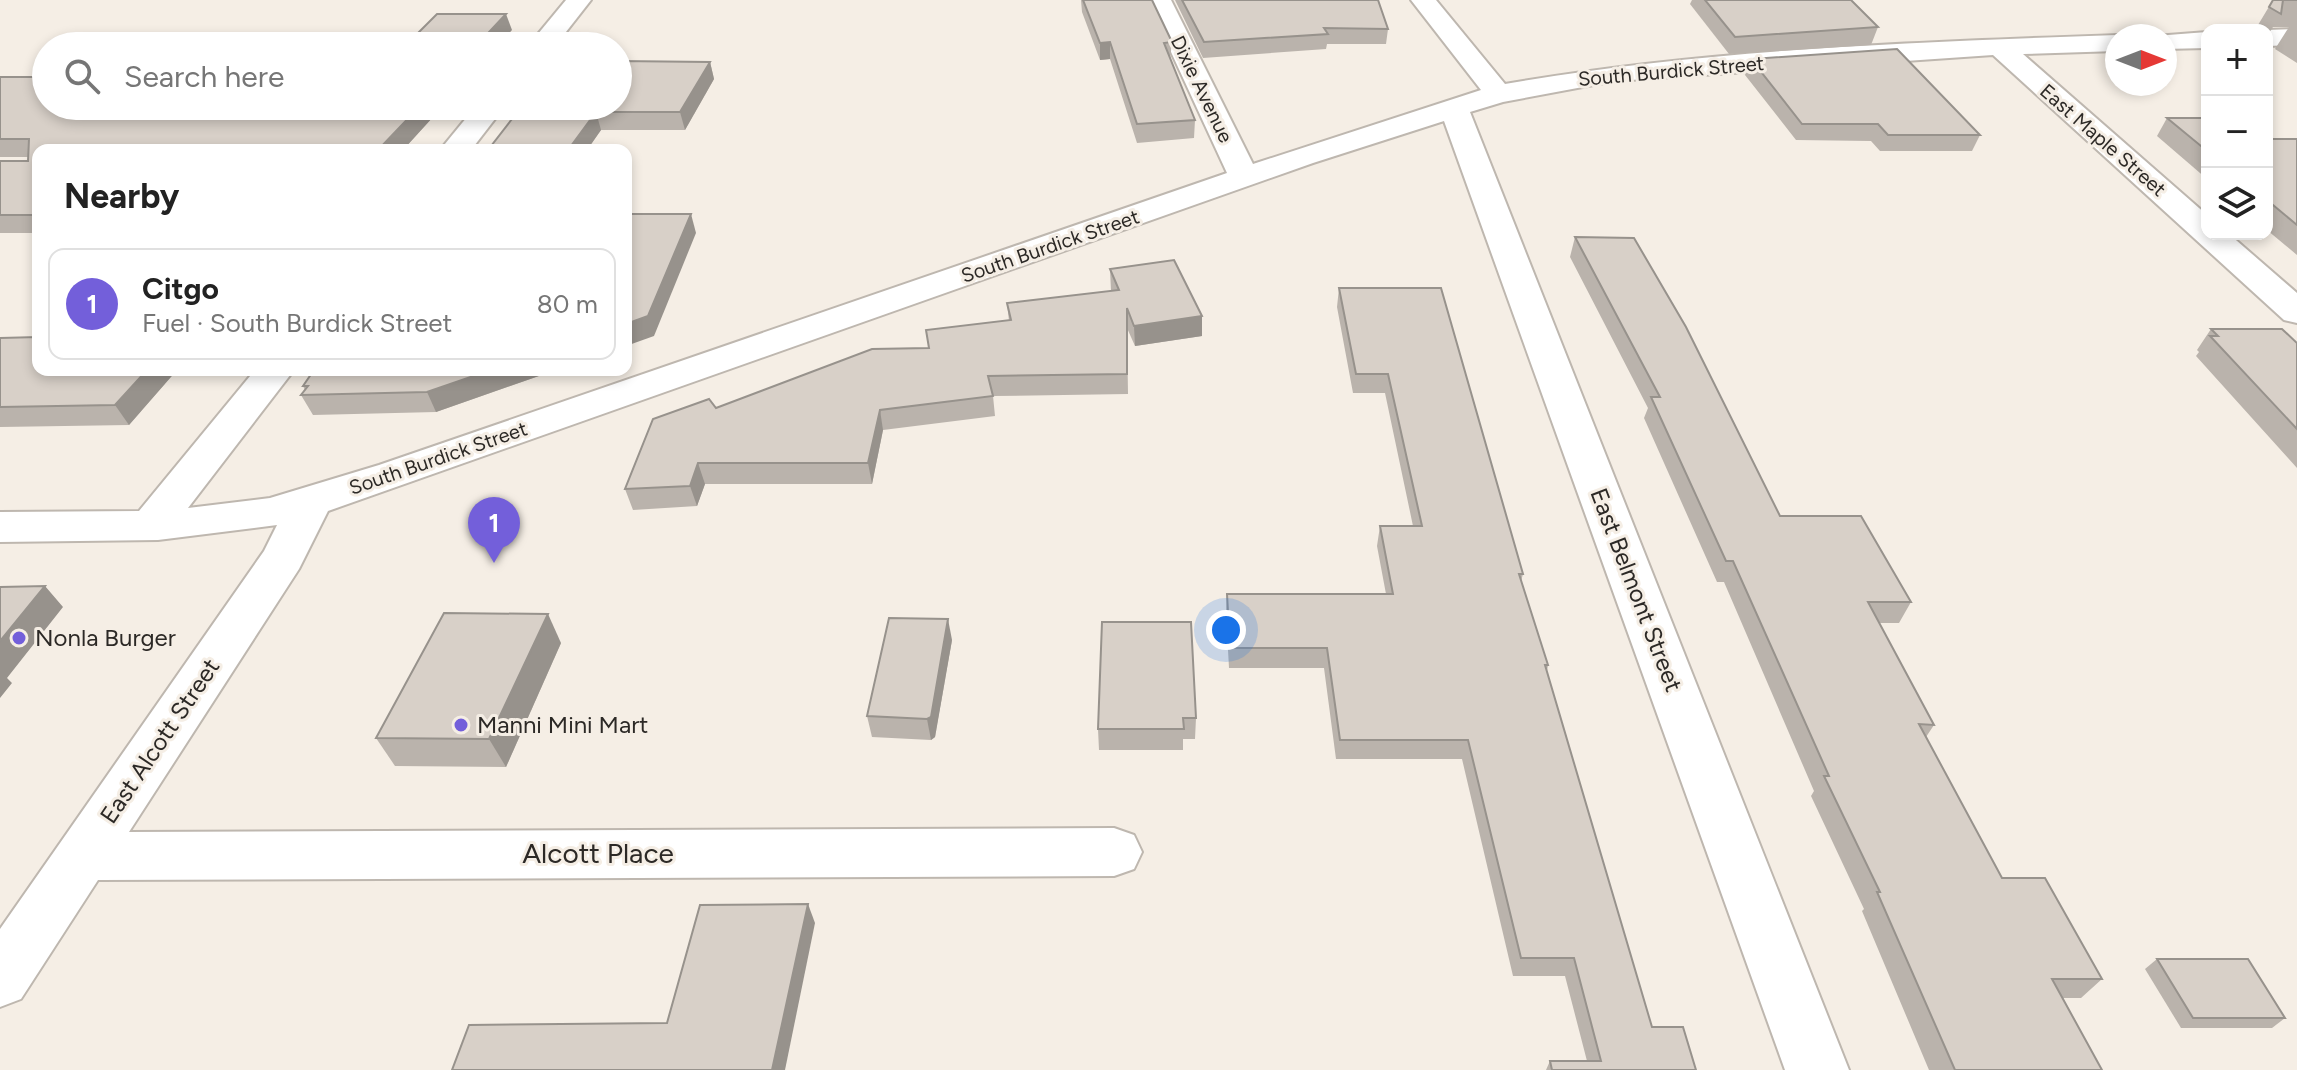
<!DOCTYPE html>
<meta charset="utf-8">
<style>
body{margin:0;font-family:Figtree,sans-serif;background:#f2f2f2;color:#222}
.controls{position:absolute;right:24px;top:24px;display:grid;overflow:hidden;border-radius:16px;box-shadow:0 4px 12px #0003}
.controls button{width:72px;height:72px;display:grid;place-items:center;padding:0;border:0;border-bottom:2px solid #e0e0e0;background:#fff;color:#222;font:40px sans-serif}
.compass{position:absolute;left:2105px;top:24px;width:72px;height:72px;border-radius:50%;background:#fff;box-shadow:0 4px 12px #0003;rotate:90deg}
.you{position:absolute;left:1226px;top:630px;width:28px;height:28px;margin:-20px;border:6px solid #fff;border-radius:50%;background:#1a73e8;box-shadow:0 0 0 12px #1a73e833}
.badge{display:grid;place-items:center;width:52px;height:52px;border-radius:50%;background:#735fda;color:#fff;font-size:26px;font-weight:700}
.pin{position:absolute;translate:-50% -66px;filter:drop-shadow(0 2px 4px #0008)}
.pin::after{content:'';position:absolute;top:42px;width:28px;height:24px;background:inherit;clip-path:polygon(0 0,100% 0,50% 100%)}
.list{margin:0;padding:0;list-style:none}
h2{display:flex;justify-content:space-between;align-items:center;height:104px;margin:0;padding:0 32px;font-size:34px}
h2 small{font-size:26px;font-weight:400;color:#767676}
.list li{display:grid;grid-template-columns:52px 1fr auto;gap:24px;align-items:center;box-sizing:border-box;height:112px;margin:0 16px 16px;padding:0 16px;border:2px solid #e0e0e0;border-radius:16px}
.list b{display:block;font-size:30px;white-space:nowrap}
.list p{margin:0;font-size:26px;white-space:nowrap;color:#767676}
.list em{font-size:26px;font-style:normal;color:#767676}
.icon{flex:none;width:44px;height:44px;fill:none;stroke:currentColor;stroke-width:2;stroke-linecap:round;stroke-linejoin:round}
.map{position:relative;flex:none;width:2297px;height:1070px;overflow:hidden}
.search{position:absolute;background:#fff;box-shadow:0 4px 12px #0003;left:32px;top:32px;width:600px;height:88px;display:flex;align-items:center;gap:20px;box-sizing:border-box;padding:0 28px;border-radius:44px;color:#767676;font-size:30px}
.panel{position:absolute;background:#fff;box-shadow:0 4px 12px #0003;left:32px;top:144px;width:600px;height:232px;border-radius:16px}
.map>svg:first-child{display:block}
</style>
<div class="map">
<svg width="2297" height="1070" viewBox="0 0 2297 1070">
<rect width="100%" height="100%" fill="#f5eee5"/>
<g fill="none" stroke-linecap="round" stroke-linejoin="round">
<g stroke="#beb7af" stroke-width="4">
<g id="minor">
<polygon points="566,0 591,0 555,46 528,46"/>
<path d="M 1147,0 L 1171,0 L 1253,164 L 1481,90 L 1411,0 L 1436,0 L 1505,84 C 1705,49 1914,42 2117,35 L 2121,36 L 2117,36 L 2117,51 L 2023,54 L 2207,215 L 2207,234 L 2229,234 L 2297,293 L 2297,323 L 2284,320 L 1993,55 L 1615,81 L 1503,102 L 1470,112 L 1849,1070 L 1785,1070 L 1444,121 L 1313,163 L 328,511 L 299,569 L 129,832 L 1114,828 L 1134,835 L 1142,852 L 1134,869 L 1114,876 L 98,880 L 21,999 L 0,1007 L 0,929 L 264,551 L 277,525 L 158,540 L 0,542 L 0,512 L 139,511 L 255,370 L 294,370 L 188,508 L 270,498 L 379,465 L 1227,173 Z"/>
<polygon points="2297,29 2297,45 2267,46 2267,30"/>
<polygon points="2207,32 2207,48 2165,49 2165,36 2155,36"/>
<polygon points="476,106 505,106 471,150 440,150"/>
</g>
</g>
<use href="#minor" fill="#fff" fill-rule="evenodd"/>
</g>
<g fill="#bab3ac">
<polygon points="1081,0 1152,0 1172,42 1170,60 1195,120 1194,138 1137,143 1110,59 1100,60 1082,12"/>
<polygon points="1175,0 1378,0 1388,29 1386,44 1327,44 1326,49 1203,58"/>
<polygon points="1692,0 1851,0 1878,27 1871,45 1729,54 1690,4"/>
<polygon points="2273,0 2297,0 2297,63 2275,49 2289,27 2273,27 2267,36 2267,30 2255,30"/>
<polygon points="1751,59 1980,135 1972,151 1880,151 1871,141 1796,140 1745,75"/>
<polygon points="710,62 714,79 685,130 601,130 587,150 488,150"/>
<polygon points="0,77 46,106 443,106 403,150 38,150 38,233 0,233 0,161 28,161 28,157 0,157"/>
<polygon points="2167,118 2207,118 2207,179 2157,136"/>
<polygon points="2267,138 2269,139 2297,139 2297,255 2267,230"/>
<polygon points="1575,237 1780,516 1911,602 1899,623 1879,623 1934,725 1926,737 2002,878 2102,979 2081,998 2063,998 2102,1070 1929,1070 1862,911 1864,909 1811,796 1814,791 1724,582 1717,582 1644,418 1648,408 1570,257"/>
<polygon points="1110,269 1202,316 1202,336 1135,346 1127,328 1128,394 993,396 995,416 883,430 872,484 705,484 697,506 633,510 625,489 716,408 929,348 1009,321 1007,303 1111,291"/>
<polygon points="1339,288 1523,574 1521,581 1548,665 1547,671 1652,1027 1696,1070 1546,1070 1550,1061 1587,1061 1565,976 1513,976 1462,759 1336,759 1324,668 1229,668 1226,614 1227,594 1386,594 1377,546 1380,526 1413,526 1385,393 1353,393 1337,307"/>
<polygon points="2211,329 2297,343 2297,468 2196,356 2199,352 2197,350"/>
<polygon points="0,338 38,370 177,370 129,425 0,427"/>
<polygon points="556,370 436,412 313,415 301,395 305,390 303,386"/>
<polygon points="1102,622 1196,718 1195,739 1183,739 1183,750 1099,750 1098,729"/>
<polygon points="952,640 935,737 931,740 872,737 867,716"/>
<polygon points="561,643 506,767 395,766 376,738"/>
<polygon points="2157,959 2285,1018 2272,1028 2181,1028 2145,969"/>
</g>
<g fill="#97928c">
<polygon points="506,14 512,30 498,46 476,46"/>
<polygon points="1110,42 1110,59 1100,60 1100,43"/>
<polygon points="710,62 714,79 685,130 680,112"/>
<polygon points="420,106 443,106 403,150 378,150"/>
<polygon points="596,112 601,130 587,150 568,150"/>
<polygon points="691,214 696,233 654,336 626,346 626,324"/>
<polygon points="1202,316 1202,336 1135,346 1134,326"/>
<polygon points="147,370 177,370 129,425 115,405"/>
<polygon points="491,370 556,370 436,412 427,392"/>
<polygon points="880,410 883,430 872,484 868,463"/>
<polygon points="698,463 705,484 697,506 690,486"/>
<polygon points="45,586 63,607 7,678 12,683 0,698 0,641"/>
<polygon points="548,614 561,643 506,767 489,739"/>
<polygon points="948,619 952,640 935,737 931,740 927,719"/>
<polygon points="808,904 815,923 785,1070 772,1070"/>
</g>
<g fill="#d8d0c8" stroke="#97928c" stroke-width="2">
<polygon points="1083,0 1152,0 1172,42 1164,43 1195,120 1137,124 1110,42 1100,43"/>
<polygon points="1182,0 1378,0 1388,29 1324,28 1328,34 1204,42"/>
<polygon points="1705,0 1851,0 1878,27 1735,37"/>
<polygon points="2273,0 2297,0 2283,0 2281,14 2269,7"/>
<polygon points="437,14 506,14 476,46 405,46"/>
<polygon points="1897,49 1980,135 1888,135 1878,124 1802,124 1751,59"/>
<polygon points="618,61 710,62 680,112 596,112 568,150 488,150 522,106 618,106"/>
<polygon points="0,77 46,77 46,106 420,106 378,150 38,150 38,215 0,215 0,161 28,161 29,139 0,139"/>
<polygon points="2167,118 2207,118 2207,151"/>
<polygon points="2267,138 2269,139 2297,139 2297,225 2267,200"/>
<polygon points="626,214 691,214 648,316 626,324"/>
<polygon points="1575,237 1634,238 1686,327 1780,516 1861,516 1911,602 1868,602 1934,725 1919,724 2002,878 2045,878 2102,979 2052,979 2102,1070 1955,1070 1877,892 1880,892 1824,776 1829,776 1733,561 1726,561 1651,397 1660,397"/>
<polygon points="1174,260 1202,316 1134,326 1127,308 1127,374 988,376 993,396 880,410 868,463 698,463 690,486 625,489 653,419 709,399 716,408 872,349 929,348 926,330 1011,320 1007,303 1119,290 1110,269"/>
<polygon points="1339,288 1441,288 1523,574 1519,574 1548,665 1545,665 1652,1027 1683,1027 1696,1070 1552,1070 1550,1061 1601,1061 1574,958 1521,958 1468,740 1340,740 1327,648 1230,648 1227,594 1393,594 1380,526 1422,526 1388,374 1356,374"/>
<polygon points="2211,329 2282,329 2297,343 2297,429 2210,336 2218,336"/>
<polygon points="38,337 38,370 147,370 115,405 0,407 0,338"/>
<polygon points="314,370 491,370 427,392 301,395 308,386 303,386"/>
<polygon points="45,586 0,641 0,587"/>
<polygon points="444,613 548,614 489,739 376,738"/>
<polygon points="889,618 948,619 931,717 927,719 867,716"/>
<polygon points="1102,622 1191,622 1196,718 1183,718 1184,729 1098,729"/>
<polygon points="808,904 772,1070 452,1070 469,1025 667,1023 700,905"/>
<polygon points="2157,959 2248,959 2285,1018 2193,1018"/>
</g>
<g fill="#735fda" stroke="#f5eee5" stroke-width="3">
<circle cx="19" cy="638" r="8"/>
<circle cx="461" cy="725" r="8"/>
</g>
<g text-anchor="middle" stroke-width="6" stroke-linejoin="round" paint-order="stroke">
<g font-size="20" fill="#2c2926" stroke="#f5eee5">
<text transform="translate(1671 71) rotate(-5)" y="7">South Burdick Street</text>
<text transform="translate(1202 89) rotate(64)" y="7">Dixie Avenue</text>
<text transform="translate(2103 140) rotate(41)" y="7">East Maple Street</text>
<text transform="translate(1050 246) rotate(-19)" y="7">South Burdick Street</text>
<text transform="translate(438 458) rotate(-19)" y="7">South Burdick Street</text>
</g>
<g font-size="24" fill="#2c2926" stroke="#f5eee5">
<text transform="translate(1636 590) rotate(69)" y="8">East Belmont Street</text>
<text transform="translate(160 741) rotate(-56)" y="8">East Alcott Street</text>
</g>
<g font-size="24" fill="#2c2926" stroke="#f5eee5" text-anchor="start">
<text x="35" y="646">Nonla Burger</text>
<text x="477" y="733">Manni Mini Mart</text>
</g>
<g font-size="28" fill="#2c2926" stroke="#f5eee5">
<text x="598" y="863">Alcott Place</text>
</g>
</g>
</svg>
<div class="controls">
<button>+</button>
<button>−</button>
<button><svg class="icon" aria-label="layers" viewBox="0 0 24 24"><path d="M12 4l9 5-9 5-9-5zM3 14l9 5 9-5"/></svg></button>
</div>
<svg class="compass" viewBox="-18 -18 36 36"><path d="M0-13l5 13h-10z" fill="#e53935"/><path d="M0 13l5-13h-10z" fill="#767676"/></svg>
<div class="you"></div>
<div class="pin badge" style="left:494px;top:563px">1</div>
<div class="search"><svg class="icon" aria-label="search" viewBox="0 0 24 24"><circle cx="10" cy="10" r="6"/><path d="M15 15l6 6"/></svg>Search here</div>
<section class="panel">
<h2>Nearby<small></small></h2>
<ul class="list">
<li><span class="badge">1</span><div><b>Citgo</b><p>Fuel · South Burdick Street</p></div><em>80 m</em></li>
</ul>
</section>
</div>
